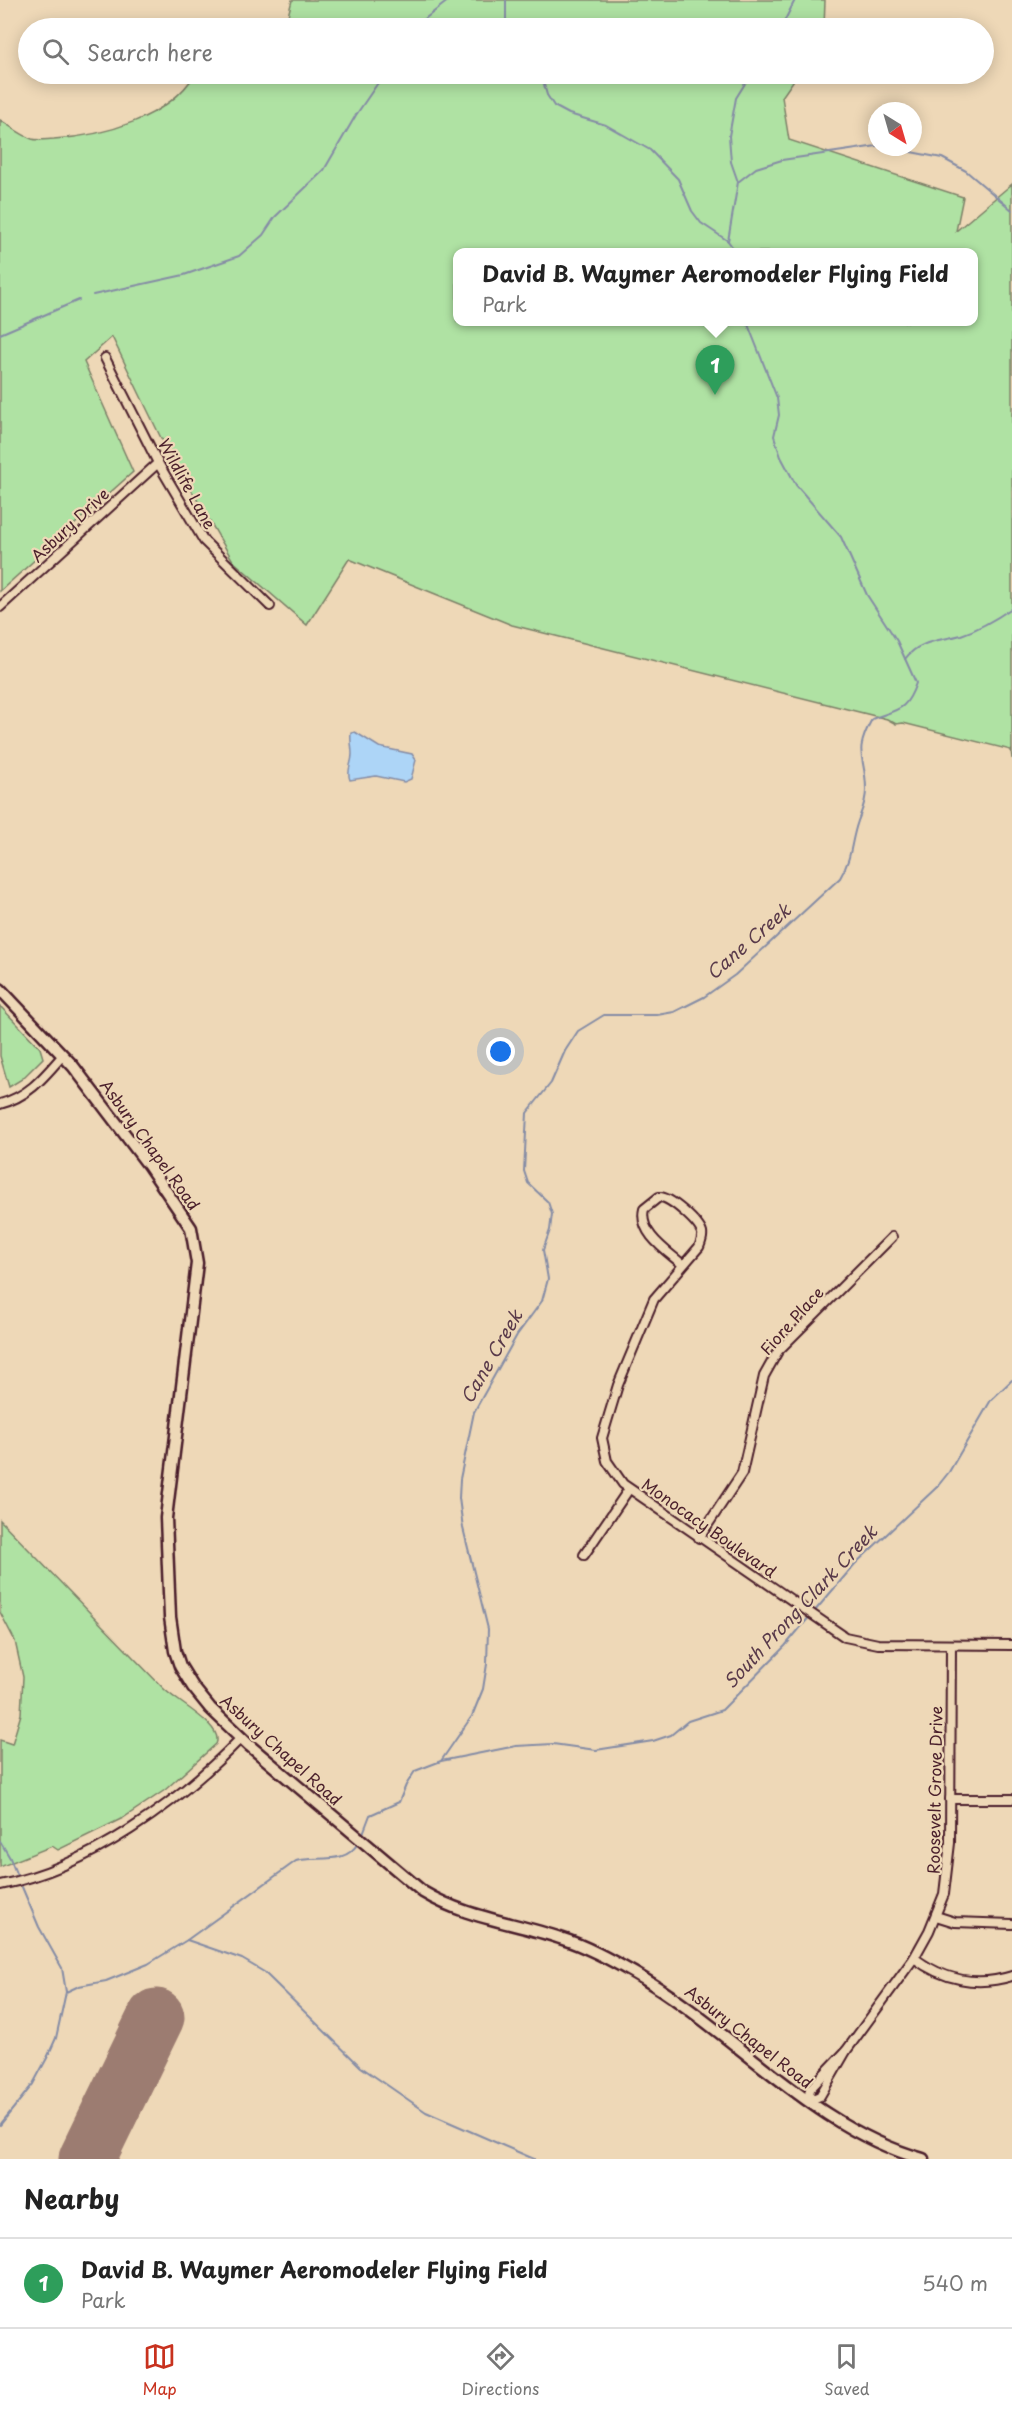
<!DOCTYPE html>
<style>
body{margin:0;font-family:"Playpen Sans",sans-serif;background:#f2f2f2;color:#222}
.compass{position:absolute;left:868px;top:102px;width:54px;height:54px;border-radius:50%;background:#fff;box-shadow:0 3px 15px #0003;rotate:143deg}
.you{position:absolute;left:501px;top:1052px;width:21px;height:21px;margin:-15px;border:4px solid #fff;border-radius:50%;background:#1a73e8;box-shadow:0 0 0 9px #1a73e833}
.badge{display:grid;place-items:center;width:39px;height:39px;border-radius:50%;background:#c8321e;color:#fff;font-size:20px;font-weight:700}
.pin{position:absolute;translate:-50% -50px;filter:drop-shadow(0 2px 3px #0008)}
.pin::after{content:'';position:absolute;top:32px;width:21px;height:18px;background:inherit;clip-path:polygon(0 0,100% 0,50% 100%)}
.popup{position:absolute;left:453px;top:248px;width:525px;height:78px;box-sizing:border-box;display:grid;place-content:center;border-radius:12px;background:#fff;filter:drop-shadow(0 2px 4px #0005);font-size:20px;white-space:nowrap;color:#767676}
.popup b{font-size:22px;color:#222}
.popup::after{content:'';position:absolute;left:50%;top:100%;margin-left:-12px;border:12px solid transparent;border-top-color:#fff}
.list{margin:0;padding:0;list-style:none}
h2{display:flex;justify-content:space-between;align-items:center;height:78px;margin:0;padding:0 24px;font-size:26px}
h2 small{font-size:20px;font-weight:400;color:#767676}
.list li{display:grid;grid-template-columns:39px 1fr auto;gap:18px;align-items:center;box-sizing:border-box;height:90px;padding:0 24px;border-top:2px solid #e0e0e0}
.list b{display:block;font-size:22px;white-space:nowrap}
.list p{margin:0;font-size:20px;white-space:nowrap;color:#767676}
.list em{font-size:20px;font-style:normal;color:#767676}
.icon{flex:none;width:33px;height:33px;fill:none;stroke:currentColor;stroke-width:2;stroke-linecap:round;stroke-linejoin:round}
.map{position:relative;flex:none;width:1012px;height:2159px;overflow:hidden}
.search{position:absolute;background:#fff;box-shadow:0 3px 15px #0003;left:18px;right:18px;top:18px;height:66px;display:flex;align-items:center;gap:15px;box-sizing:border-box;padding:0 21px;border-radius:33px;color:#767676;font-size:22px}
.sheet{height:168px;background:#fff}
nav{display:flex;justify-content:space-around;align-items:center;box-sizing:border-box;height:84px;border-top:2px solid #e0e0e0;background:#fff;font-size:16px;color:#767676}
nav a{display:grid;justify-items:center;gap:3px}
nav .on{color:#c8321e}
.map>svg:first-child{display:block}
</style>
<div class="map">
<svg width="1012" height="2159" viewBox="0 0 1012 2159">
<rect width="100%" height="100%" fill="#eed8b7"/>
<filter id="ink" filterUnits="userSpaceOnUse"><feTurbulence type="fractalNoise" baseFrequency=".0167" numOctaves="2"/><feDisplacementMap in="SourceGraphic" scale="12" xChannelSelector="R" yChannelSelector="G"/><feConvolveMatrix kernelMatrix="1 2 1 2 8 2 1 2 1" color-interpolation-filters="sRGB"/></filter>
<g filter="url(#ink)">
<g fill="#afe2a3" stroke="#7c8067" stroke-width="1.5" fill-rule="evenodd">
<polygon points="292,0 825,0 824,28 285,28"/>
<path d="M 195,74 L 798,74 L 782,97 L 789,140 L 963,197 L 956,231 L 1012,184 L 1012,759 L 1011,750 L 903,723 L 896,724 L 887,719 L 512,625 L 349,559 L 307,625 L 233,561 L 161,438 L 112,337 L 84,362 L 133,472 L 0,591 L 0,120 C 10,126 21,135 32,139 C 38,141 48,139 54,139 C 103,136 169,118 195,74 ZM 457,252 L 973,252 L 973,322 L 457,322 Z"/>
<polygon points="0,1006 40,1048 43,1058 22,1079 9,1087 0,1056"/>
<path d="M 0,1520 C 54,1576 109,1632 163,1688 C 176,1702 225,1726 216,1744 L 165,1790 L 123,1818 L 58,1850 L 52,1846 L 0,1867 L 0,1740 L 12,1744 L 21,1714 L 23,1677 L 15,1641 L 0,1612 Z"/>
</g>
<path fill="#add5f7" stroke="#858ca5" stroke-width="1.5" d="M 355,732 L 379,747 L 412,754 L 416,760 L 411,779 L 404,782 L 376,776 L 350,780 C 346,771 352,764 352,754 C 352,747 350,741 351,733 Z"/>
<g fill="none" stroke-linecap="round" stroke-linejoin="round">
<g stroke="#858ca5" stroke-width="2">
<polyline points="506,0 506,28"/>
<polyline points="413,28 449,0"/>
<polyline points="781,28 795,0"/>
<polyline points="541,74 547,95 554,106 569,114 606,125 650,150 678,179 692,211 701,223 728,241 736,252"/>
<polyline points="885,147 942,158 966,171 1012,210"/>
<polyline points="738,182 756,168 782,160 877,146"/>
<polyline points="728,241 738,182 731,162 729,136 736,98 751,74"/>
<polyline points="93,295 184,275 239,256 263,235 275,217 324,170 356,115 384,74"/>
<polyline points="0,334 79,300"/>
<path d="M 905,659 C 919,640 940,641 961,635 C 979,629 996,619 1012,608"/>
<polyline points="814,1612 855,1564 937,1487 949,1472 991,1400 1012,1380"/>
<path d="M 441,1761 L 472,1716 L 483,1689 L 487,1664 L 488,1629 L 463,1528 L 459,1498 L 460,1479 L 474,1412 L 517,1335 L 542,1301 L 548,1279 L 543,1250 L 550,1230 L 552,1214 L 548,1202 L 528,1183 L 524,1171 L 527,1113 L 551,1083 L 565,1051 L 578,1031 L 604,1015 L 657,1015 L 674,1012 L 704,997 L 735,975 L 840,878 C 853,856 850,844 858,821 C 862,810 866,802 866,790 C 866,755 852,756 872,719 C 898,709 906,712 916,683 L 897,641 L 867,595 L 841,537 L 796,485 L 781,457 L 774,436 L 779,415 L 777,398 L 747,322"/>
<polyline points="362,1836 370,1815 399,1802 406,1785 415,1771 441,1761 516,1746 553,1744 596,1750 653,1741 671,1735 688,1721 722,1710 785,1646 810,1616"/>
<polyline points="0,1841 10,1858 17,1876"/>
<polyline points="187,1940 242,1959 264,1972 361,2067 426,2112 534,2159"/>
<path d="M 66,1992 L 79,1986 L 106,1981 L 148,1964 L 187,1940 L 296,1861 C 317,1855 345,1866 358,1843"/>
<polyline points="0,2125 33,2084 47,2058 56,2038 66,1992 62,1968 39,1927 22,1887"/>
</g>
<polyline stroke="#9c7c71" stroke-width="57" points="87,2159 156,2017"/>
<g stroke="#4a1f2b" stroke-width="12">
<g id="minor">
<polyline points="105,358 158,463 204,541 270,606"/>
<polyline points="0,607 158,463"/>
<path d="M 0,1104 C 29,1096 43,1078 63,1055"/>
<path d="M 683,1265 C 667,1251 638,1233 644,1209 L 659,1197 C 670,1196 699,1223 702,1233 C 703,1238 701,1242 699,1247 L 654,1299 L 618,1385 L 602,1438 L 607,1461 L 623,1484 L 845,1637 L 878,1644 L 1012,1645"/>
<polyline points="699,1538 742,1473 764,1376 778,1351 892,1237"/>
<polyline points="584,1555 629,1489"/>
<polyline points="950,1799 1012,1799"/>
<path d="M 0,1885 C 89,1868 179,1802 241,1738"/>
<polyline points="936,1916 955,1922 1012,1924"/>
<path d="M 914,1958 C 943,1980 977,1987 1012,1976"/>
<polyline points="846,2051 914,1958 929,1931 944,1894 950,1843 951,1645"/>
<polygon points="846,2051 820,2096 808,2101 810,2089"/>
</g>
</g>
<g stroke="#4a1f2b" stroke-width="15">
<path id="secondary" d="M 0,989 L 73,1066 L 149,1166 L 191,1228 L 197,1263 L 166,1518 L 170,1617 L 175,1651 L 180,1666 L 193,1687 L 210,1708 L 250,1746 L 423,1892 C 466,1918 513,1922 560,1938 C 586,1946 611,1960 634,1973 C 734,2030 811,2128 923,2159"/>
</g>
<use href="#minor" stroke="#eed8b7" stroke-width="8"/>
<use href="#secondary" stroke="#eed8b7" stroke-width="10"/>
</g>
</g>
<g text-anchor="middle" stroke-width="4.5" stroke-linejoin="round" paint-order="stroke">
<g font-size="16" fill="#4a1f2b" stroke="#eed8b7">
<text transform="translate(187 484) rotate(61)" y="6">Wildlife Lane</text>
<text transform="translate(70 525) rotate(-43)" y="6">Asbury Drive</text>
<text transform="translate(150 1145) rotate(54)" y="6">Asbury Chapel Road</text>
<text transform="translate(792 1321) rotate(-48)" y="6">Fiore Place</text>
<text transform="translate(709 1528) rotate(35)" y="6">Monocacy Boulevard</text>
<text transform="translate(281 1750) rotate(42)" y="6">Asbury Chapel Road</text>
<text transform="translate(935 1790) rotate(-89)" y="6">Roosevelt Grove Drive</text>
<text transform="translate(749 2037) rotate(38)" y="6">Asbury Chapel Road</text>
</g>
<g font-size="18" font-style="italic" fill="#593a4a" stroke="#eed8b7">
<text transform="translate(749 942) rotate(-41)" y="6">Cane Creek</text>
<text transform="translate(492 1357) rotate(-60)" y="6">Cane Creek</text>
<text transform="translate(801 1607) rotate(-47)" y="6">South Prong Clark Creek</text>
</g>
</g>
</svg>
<svg class="compass" viewBox="-18 -18 36 36"><path d="M0-13l5 13h-10z" fill="#e53935"/><path d="M0 13l5-13h-10z" fill="#767676"/></svg>
<div class="you"></div>
<div class="pin badge" style="left:715px;top:395px;background:#2e9e5b">1</div>
<div class="popup"><b>David B. Waymer Aeromodeler Flying Field</b>Park</div>
<div class="search"><svg class="icon" aria-label="search" viewBox="0 0 24 24"><circle cx="10" cy="10" r="6"/><path d="M15 15l6 6"/></svg>Search here</div>
</div>
<section class="sheet">
<h2>Nearby<small></small></h2>
<ul class="list">
<li><span class="badge" style="background:#2e9e5b">1</span><div><b>David B. Waymer Aeromodeler Flying Field</b><p>Park</p></div><em>540 m</em></li>
</ul>
</section>
<nav>
<a class="on"><svg class="icon" aria-label="map" viewBox="0 0 24 24"><path d="M3 6l6-2 6 2 6-2v14l-6 2-6-2-6 2zM9 4v14M15 6v14"/></svg>Map</a>
<a><svg class="icon" aria-label="directions" viewBox="0 0 24 24"><path d="M12 3l9 9-9 9-9-9zM9 14v-3h6M13 9l2 2-2 2"/></svg>Directions</a>
<a><svg class="icon" aria-label="saved" viewBox="0 0 24 24"><path d="M7 4h10v16l-5-4-5 4z"/></svg>Saved</a>
</nav>
